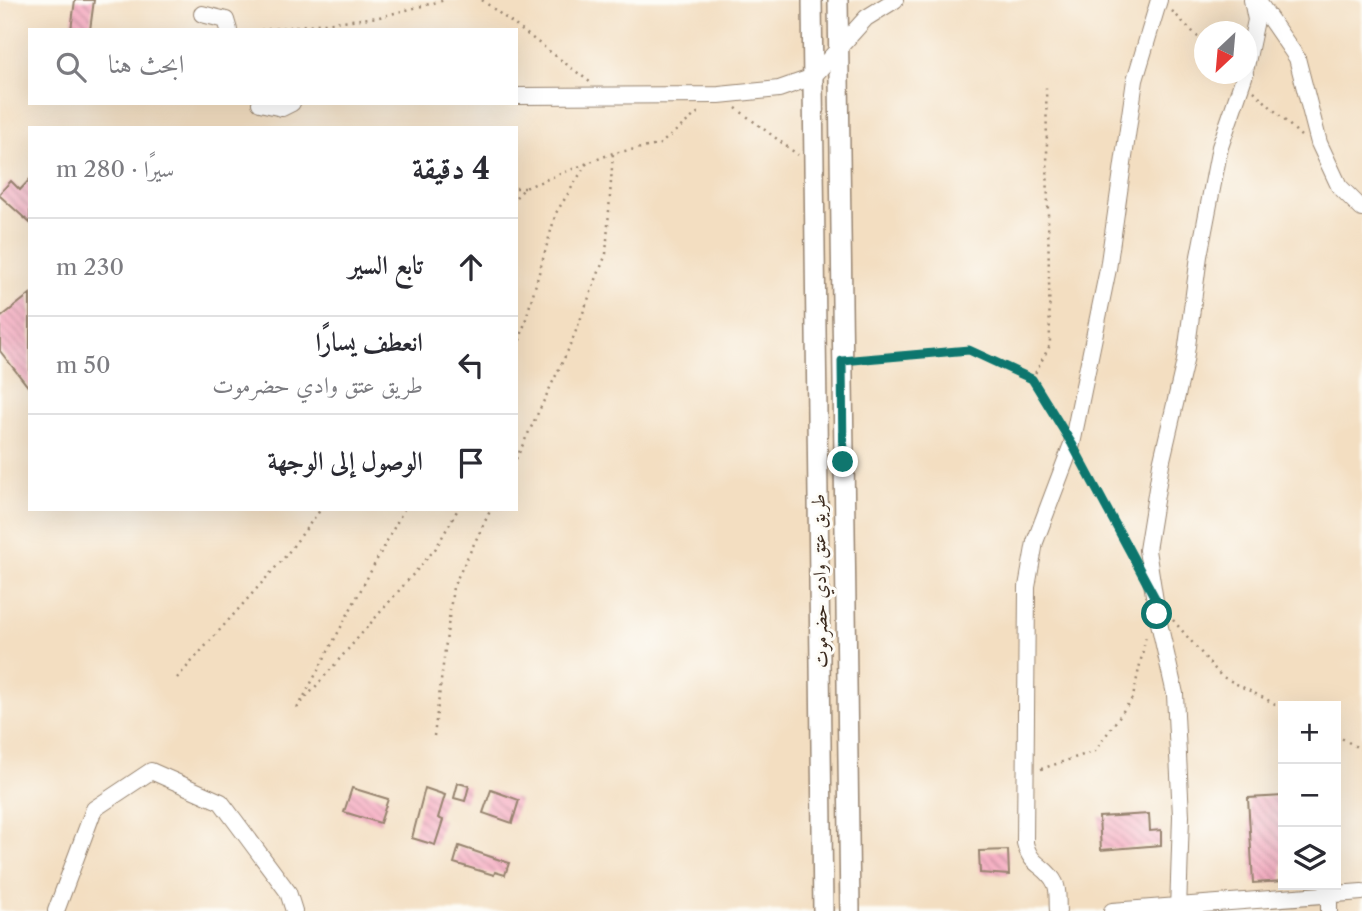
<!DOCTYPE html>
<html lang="ar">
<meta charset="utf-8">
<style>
body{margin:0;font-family:"Libre Caslon Text",Amiri,serif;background:#f2f2f3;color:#2b2b33;direction:rtl}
.controls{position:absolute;right:21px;bottom:21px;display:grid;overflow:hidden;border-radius:0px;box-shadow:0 7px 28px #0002}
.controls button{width:63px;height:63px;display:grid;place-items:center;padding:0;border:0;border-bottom:2px solid #e1e1e2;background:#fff;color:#2b2b33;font:35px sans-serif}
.compass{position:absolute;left:1194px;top:21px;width:63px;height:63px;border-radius:50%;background:#fff;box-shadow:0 7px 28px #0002;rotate:206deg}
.stop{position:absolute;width:21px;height:21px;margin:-16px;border:5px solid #0f766e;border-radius:50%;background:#fff}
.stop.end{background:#0f766e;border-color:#fff;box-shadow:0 2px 7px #0008}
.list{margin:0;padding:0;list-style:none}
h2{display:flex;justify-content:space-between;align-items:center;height:91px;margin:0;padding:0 28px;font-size:30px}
h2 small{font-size:23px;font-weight:400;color:#7c7c81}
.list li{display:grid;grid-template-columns:46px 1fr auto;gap:21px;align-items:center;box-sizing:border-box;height:98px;padding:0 28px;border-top:2px solid #e1e1e2}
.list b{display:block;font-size:26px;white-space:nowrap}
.list p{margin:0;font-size:23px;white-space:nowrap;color:#7c7c81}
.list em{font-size:23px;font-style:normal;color:#7c7c81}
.icon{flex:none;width:38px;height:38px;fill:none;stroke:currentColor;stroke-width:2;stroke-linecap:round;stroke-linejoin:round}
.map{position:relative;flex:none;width:1362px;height:911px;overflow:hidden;direction:ltr}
.search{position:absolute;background:#fff;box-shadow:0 7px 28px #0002;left:28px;top:28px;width:490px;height:77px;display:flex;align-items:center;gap:18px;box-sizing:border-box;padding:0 24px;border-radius:0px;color:#7c7c81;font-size:26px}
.panel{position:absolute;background:#fff;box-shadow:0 7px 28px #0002;left:28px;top:126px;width:490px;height:385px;border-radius:0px;direction:rtl}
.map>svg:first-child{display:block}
</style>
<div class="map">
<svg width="1362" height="911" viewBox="0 0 1362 911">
<defs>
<pattern id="building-back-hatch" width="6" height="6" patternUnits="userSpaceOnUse" patternTransform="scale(1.75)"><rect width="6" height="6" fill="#f5a7be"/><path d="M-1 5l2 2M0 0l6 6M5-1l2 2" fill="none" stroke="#c8889a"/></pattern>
</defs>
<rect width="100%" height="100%" fill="#fdfcf7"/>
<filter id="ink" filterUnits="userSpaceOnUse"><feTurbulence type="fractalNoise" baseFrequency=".0143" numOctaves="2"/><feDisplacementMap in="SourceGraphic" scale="14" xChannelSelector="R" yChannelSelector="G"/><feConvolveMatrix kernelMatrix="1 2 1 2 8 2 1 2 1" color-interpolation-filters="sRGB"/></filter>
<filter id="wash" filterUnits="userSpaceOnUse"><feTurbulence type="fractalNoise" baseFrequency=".00686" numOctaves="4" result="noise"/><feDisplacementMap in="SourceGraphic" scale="28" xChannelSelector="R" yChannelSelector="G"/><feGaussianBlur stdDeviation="1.57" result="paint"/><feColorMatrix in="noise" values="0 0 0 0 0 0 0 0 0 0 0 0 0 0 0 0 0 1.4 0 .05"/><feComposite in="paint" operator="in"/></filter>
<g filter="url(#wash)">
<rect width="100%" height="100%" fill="#f3dec1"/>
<g id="blocks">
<g fill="url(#building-back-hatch)">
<polygon points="75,0 94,0 90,30 71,30"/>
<polygon points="30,179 30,223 0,196 0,193 11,181 20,190"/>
<polygon points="30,294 30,389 0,351 0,318"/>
<polygon points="458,783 469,786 465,801 454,798"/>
<polygon points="352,788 388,799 380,823 344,812"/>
<polygon points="425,788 445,795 438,818 443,820 435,845 412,838"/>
<polygon points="491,790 519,800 512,823 483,813"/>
<polygon points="1283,796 1283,881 1253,883 1248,798"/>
<polygon points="1149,814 1150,831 1161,830 1161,845 1101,850 1099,817"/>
<polygon points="459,846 509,863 505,875 495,872 494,875 454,863"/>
<polygon points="1008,850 1009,875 980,873 979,851"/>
</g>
</g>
</g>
<g filter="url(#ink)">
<use href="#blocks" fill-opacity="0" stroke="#978470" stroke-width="2"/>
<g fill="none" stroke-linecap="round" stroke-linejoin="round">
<g stroke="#978470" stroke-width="18">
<g id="minor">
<polyline points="1257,0 1297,58 1319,143 1339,186 1362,209"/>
<polyline points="202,14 226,20 229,30"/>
<polyline points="1246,67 1256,20 1252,0"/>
<polyline points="516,96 719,95 779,89 813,77 866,18 895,0"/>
<polyline points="260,103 282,108 292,103"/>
<polyline points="1329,893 1329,911"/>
<polyline points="56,911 94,809 151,771 221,802 288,892 294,911"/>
<path d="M 1058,911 C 1057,903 1059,890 1055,883 C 1046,864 1031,868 1025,843 L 1027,587 L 1035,542 L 1072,444 L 1108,269 L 1135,80 L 1159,0"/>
<polyline points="1112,911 1362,892"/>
<polyline points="1178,911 1181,816 1175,694 1157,614 1147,550 1161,464 1185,361 1199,256 1220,147 1245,74"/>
</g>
</g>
<g stroke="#978470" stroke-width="22">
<g id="major">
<polyline points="812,0 823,911"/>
<polyline points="838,0 850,911"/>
</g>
</g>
<g stroke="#978470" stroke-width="2.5" stroke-dasharray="2 5" stroke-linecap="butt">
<polyline points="482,0 590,82"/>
<polyline points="1172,11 1204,43"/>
<polyline points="261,30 379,17 445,0"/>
<polyline points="1254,91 1302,137"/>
<polyline points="736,108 798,155"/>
<polyline points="516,188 525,188"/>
<polyline points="516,197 525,188 613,153 659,145 701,110"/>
<polyline points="516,354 556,213 587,163"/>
<polyline points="857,360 969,350 1032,379 1061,427"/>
<polyline points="1032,379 1050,345 1046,83"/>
<polyline points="516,459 570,346 606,254 613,153"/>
<polyline points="1080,460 1132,556"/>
<polyline points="1173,620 1221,676 1283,708"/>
<polyline points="177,678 284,558 321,509"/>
<polyline points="301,702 404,509"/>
<polyline points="297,708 436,548 458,509"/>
<polyline points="1336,735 1362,750"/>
<polyline points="434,736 453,587 491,509"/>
<polyline points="1041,769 1095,751 1133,697 1146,636"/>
</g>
<use href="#minor" stroke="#fff" stroke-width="16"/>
<use href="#major" stroke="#fff" stroke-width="19"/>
</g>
</g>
<g fill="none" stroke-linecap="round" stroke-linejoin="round" filter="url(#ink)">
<polyline stroke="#0f766e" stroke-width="9" points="843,462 842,361 969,350 1032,379 1072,444 1155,598 1157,614"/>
</g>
<g text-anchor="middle" stroke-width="6" stroke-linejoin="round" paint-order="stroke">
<g font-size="19" fill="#3b2a1e" stroke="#fdfcf7">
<text transform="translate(819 581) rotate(-91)" y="7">طريق عتق وادي حضرموت</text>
</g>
</g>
</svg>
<div class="controls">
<button>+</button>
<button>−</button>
<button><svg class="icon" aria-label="layers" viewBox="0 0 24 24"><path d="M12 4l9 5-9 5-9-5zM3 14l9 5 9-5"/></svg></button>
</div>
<svg class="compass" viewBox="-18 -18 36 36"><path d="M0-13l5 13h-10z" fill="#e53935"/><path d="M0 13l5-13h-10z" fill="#7c7c81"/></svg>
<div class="stop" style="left:1157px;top:614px"></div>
<div class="stop end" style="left:843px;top:462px"></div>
<div class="search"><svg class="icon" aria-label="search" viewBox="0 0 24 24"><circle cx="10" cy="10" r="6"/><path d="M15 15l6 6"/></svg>ابحث هنا</div>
<section class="panel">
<h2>4 دقيقة<small>سيرًا · 280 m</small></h2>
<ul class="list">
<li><svg class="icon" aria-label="ahead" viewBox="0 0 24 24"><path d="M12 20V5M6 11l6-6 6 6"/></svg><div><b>تابع السير</b></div><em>230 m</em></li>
<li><svg class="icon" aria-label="left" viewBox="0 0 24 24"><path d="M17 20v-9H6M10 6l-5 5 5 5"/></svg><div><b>انعطف يسارًا</b><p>طريق عتق وادي حضرموت</p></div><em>50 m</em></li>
<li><svg class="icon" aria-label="arrive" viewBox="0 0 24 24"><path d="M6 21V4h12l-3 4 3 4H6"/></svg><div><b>الوصول إلى الوجهة</b></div></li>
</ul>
</section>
</div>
